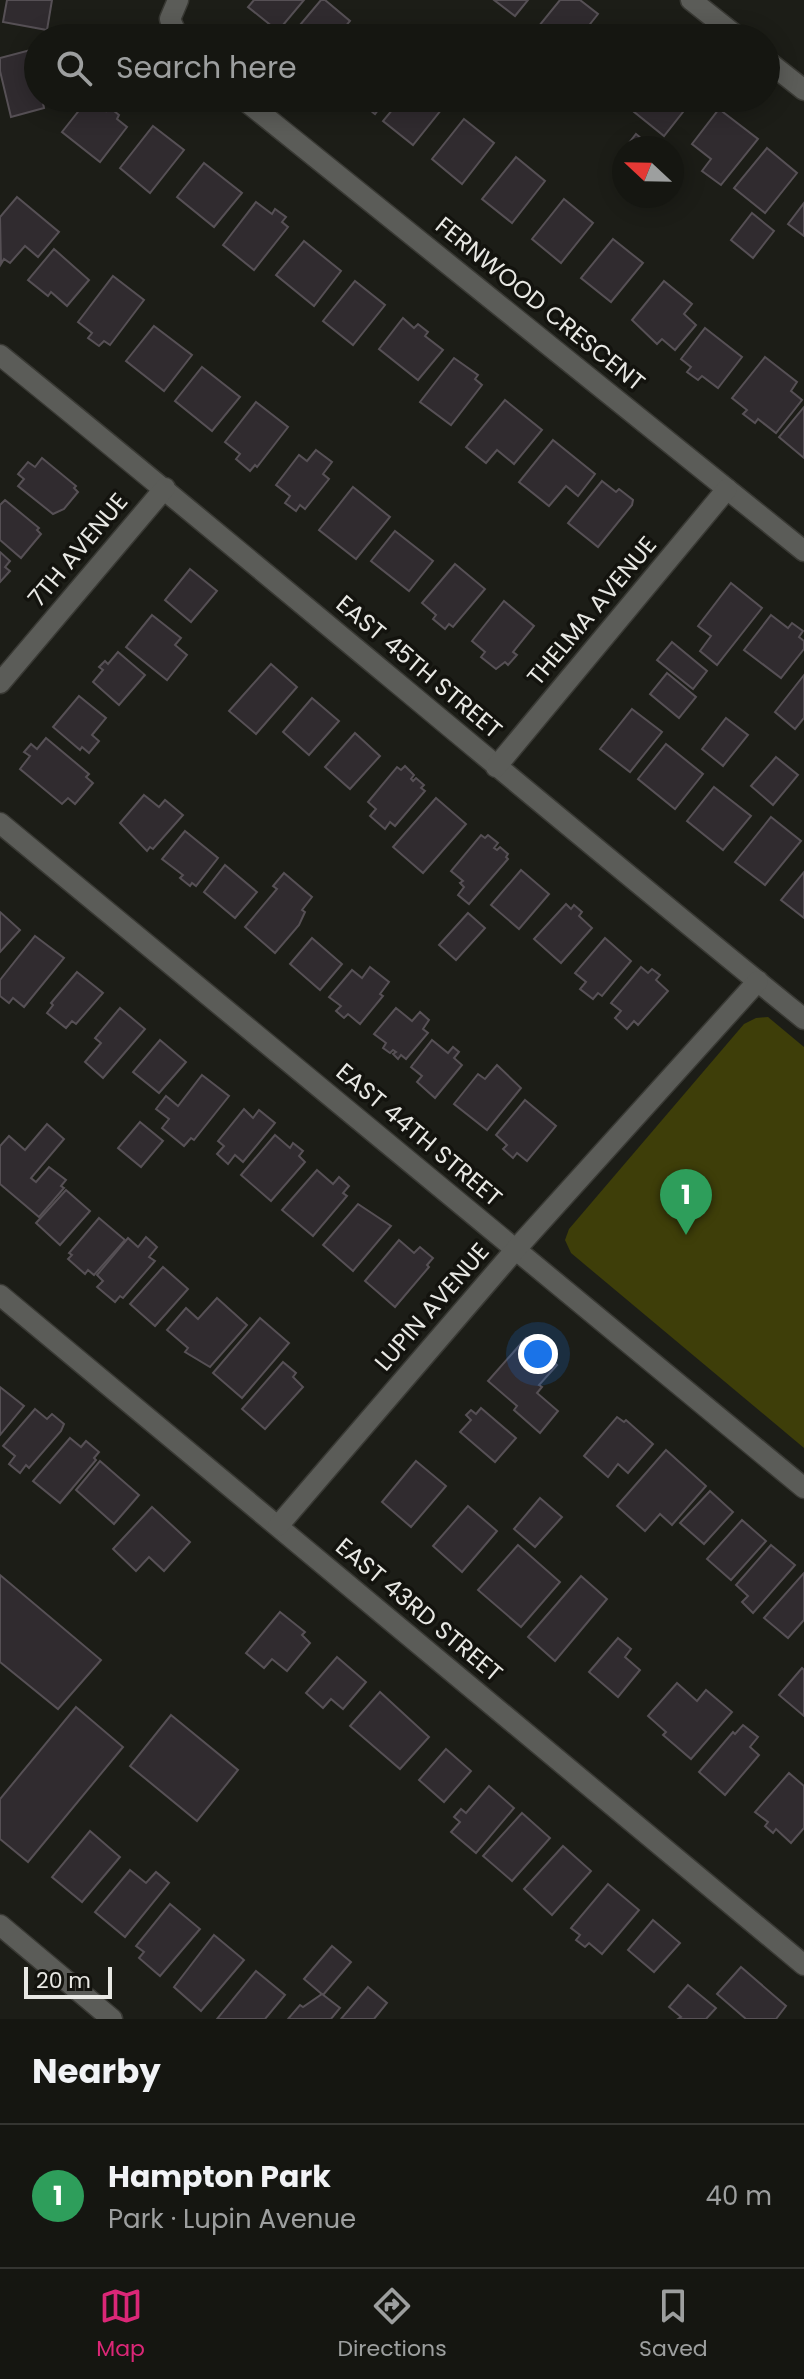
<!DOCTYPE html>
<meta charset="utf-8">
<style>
body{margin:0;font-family:Poppins,sans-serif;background:#1e1f1a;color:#f1f3f6}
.compass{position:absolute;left:612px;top:136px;width:72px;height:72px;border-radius:50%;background:#151611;box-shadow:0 4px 20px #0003;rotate:292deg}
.scale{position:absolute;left:24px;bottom:20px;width:88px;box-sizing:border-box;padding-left:8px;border:4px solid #e8e8e4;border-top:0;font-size:22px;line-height:28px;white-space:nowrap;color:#e8e8e4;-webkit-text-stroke:6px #13130e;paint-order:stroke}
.you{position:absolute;left:538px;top:1354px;width:28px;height:28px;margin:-20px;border:6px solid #fff;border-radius:50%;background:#1a73e8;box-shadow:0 0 0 12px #1a73e833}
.badge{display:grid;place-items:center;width:52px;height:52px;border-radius:50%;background:#db2777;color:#fff;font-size:26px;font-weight:700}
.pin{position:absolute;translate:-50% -66px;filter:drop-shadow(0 2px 4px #0008)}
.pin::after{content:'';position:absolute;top:42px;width:28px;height:24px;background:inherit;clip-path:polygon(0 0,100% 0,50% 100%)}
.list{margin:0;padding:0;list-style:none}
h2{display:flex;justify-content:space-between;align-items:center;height:104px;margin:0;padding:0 32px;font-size:34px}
h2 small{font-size:26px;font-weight:400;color:#9d9f9f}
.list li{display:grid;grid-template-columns:52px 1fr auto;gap:24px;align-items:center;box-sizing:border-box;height:144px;padding:0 32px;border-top:2px solid #343531}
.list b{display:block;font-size:30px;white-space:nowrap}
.list p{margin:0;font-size:26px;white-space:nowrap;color:#9d9f9f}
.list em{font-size:26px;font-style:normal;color:#9d9f9f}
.icon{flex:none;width:44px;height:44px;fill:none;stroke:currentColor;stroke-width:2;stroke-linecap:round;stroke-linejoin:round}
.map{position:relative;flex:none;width:804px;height:2019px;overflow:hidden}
.search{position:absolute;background:#151611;box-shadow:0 4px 20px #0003;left:24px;right:24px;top:24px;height:88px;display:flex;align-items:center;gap:20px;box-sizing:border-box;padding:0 28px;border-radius:44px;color:#9d9f9f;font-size:30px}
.sheet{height:248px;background:#151611}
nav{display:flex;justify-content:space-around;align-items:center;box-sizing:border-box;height:112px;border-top:2px solid #343531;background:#151611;font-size:22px;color:#9d9f9f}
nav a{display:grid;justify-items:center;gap:4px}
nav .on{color:#db2777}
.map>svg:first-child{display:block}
</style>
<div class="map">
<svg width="804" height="2019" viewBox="0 0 804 2019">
<rect width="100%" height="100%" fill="#1c1d17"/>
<polygon fill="#3e3e09" points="768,1017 804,1047 804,1448 571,1253 565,1240 569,1229 744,1024 756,1018"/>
<g fill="#302b2f" stroke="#565055" stroke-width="2">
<polygon points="7,0 52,0 47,30 3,22"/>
<polygon points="254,0 304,0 278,31 248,7"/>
<polygon points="321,0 325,0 350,21 336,38 289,38"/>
<polygon points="494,0 528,0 515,16"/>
<polygon points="560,0 580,0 598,14 579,38 541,38 534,32"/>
<polygon points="38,48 38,98 42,98 44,108 11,117 0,71 0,58"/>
<polygon points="89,98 106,111 109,107 119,115 117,119 127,127 100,162 62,132"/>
<polygon points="348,98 388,98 384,103 380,100 378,103 381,106 375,114 361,103 357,107"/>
<polygon points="402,98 447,98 449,100 413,145 383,121"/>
<polygon points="644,98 694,98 664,136 633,111"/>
<polygon points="719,109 758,139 721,185 702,171 711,159 692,144"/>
<polygon points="464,119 494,143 462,184 432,159"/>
<polygon points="153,126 184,150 150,193 120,168"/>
<polygon points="636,134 653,148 625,148"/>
<polygon points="767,148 797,173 765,213 734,188"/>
<polygon points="516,157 545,181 512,223 482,199"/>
<polygon points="204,163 242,193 214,227 177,197"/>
<polygon points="17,197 59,232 38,257 25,246 10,263 4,259 1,264 0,217"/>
<polygon points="564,199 593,223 561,263 532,239"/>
<polygon points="256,202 272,214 275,209 286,217 282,222 288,227 254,270 223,245"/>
<polygon points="804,203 804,236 788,224"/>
<polygon points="752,213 774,231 753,258 731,240"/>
<polygon points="613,239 643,263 611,302 581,278"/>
<polygon points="304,241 341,271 314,306 276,275"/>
<polygon points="54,249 89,280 67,306 51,292 48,296 28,280"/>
<polygon points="113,276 144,300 110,345 104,341 99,346 88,338 92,333 78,322"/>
<polygon points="355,281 385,305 353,345 323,321"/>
<polygon points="664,281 692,304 684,314 696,325 675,350 662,339 657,344 632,320"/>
<polygon points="403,318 414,328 418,324 428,332 425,336 443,350 418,380 379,349"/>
<polygon points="154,326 192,355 164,391 126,361"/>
<polygon points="705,328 742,357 718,388 702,376 698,380 687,372 691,367 681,359"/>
<polygon points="765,357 797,382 791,391 802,400 776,433 758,419 755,423 743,414 747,410 732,398"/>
<polygon points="454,358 478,375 475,379 482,385 451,425 420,402"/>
<polygon points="202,367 240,397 212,431 175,401"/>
<polygon points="505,400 542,430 514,464 497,450 486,463 466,447"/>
<polygon points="256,402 288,427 257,467 255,465 250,471 236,459 240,454 225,442"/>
<polygon points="804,407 804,458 779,437"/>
<polygon points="553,440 595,474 578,496 566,486 549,506 519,482"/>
<polygon points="316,450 332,462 323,474 329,479 305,509 300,505 296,511 285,503 290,496 276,485 299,455 307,461"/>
<polygon points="42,458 76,486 74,488 78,492 64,509 53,514 18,486 24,479 18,474 28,462 35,467"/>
<polygon points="602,481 616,492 619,489 633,500 632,505 598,547 568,523"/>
<polygon points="353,487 390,517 356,559 319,530"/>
<polygon points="5,500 39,528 37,530 41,534 21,558 0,540 0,505"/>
<polygon points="395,531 433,561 409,591 371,561"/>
<polygon points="0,552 10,561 5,567 10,571 0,582"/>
<polygon points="455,564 485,589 453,627 449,624 445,629 433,619 436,615 422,603"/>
<polygon points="190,569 217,591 191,622 165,600"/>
<polygon points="731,583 762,608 717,665 700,651 711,636 698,626"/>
<polygon points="504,601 534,626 513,652 517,655 508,665 505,662 496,669 481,657 485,652 472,641"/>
<polygon points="152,615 181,638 175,645 187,655 167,680 126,647"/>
<polygon points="771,615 788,628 792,623 803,631 799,637 804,641 804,649 781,678 744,650"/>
<polygon points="672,642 707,671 693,689 657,660"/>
<polygon points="118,652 145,675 119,705 93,682 103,670 99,667 105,661 108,664"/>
<polygon points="271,664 297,687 256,734 229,711"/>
<polygon points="667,673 696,697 679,718 650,694"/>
<polygon points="804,675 804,718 795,729 775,712"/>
<polygon points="79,696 106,718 92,735 99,741 89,753 82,747 80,750 53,727"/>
<polygon points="312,698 339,721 309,755 283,732"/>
<polygon points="632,709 662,732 630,772 600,749"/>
<polygon points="726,718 748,735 723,766 702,749"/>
<polygon points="355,733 380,756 350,789 325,767"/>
<polygon points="46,738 89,774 86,777 93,783 75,804 68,798 62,804 20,769 30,756 24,752 31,744 37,749"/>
<polygon points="666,744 703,774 675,809 638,779"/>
<polygon points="776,757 798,775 773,805 751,786"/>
<polygon points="405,766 414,775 411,779 413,781 416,778 424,785 421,788 425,791 395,826 390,822 385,829 370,816 376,809 368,802 397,767 401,770"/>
<polygon points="714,787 751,816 723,850 687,821"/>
<polygon points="144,795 159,807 165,800 183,815 153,849 150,847 147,851 120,823"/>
<polygon points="436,798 466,824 423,873 393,847"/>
<polygon points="771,817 801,841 765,885 735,862"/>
<polygon points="185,831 218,858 196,886 192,883 190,886 180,878 183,875 162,859"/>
<polygon points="481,835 485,838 488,835 498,843 494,848 497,850 500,847 508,854 506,857 508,859 469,904 458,895 464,887 460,883 463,881 451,871"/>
<polygon points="225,865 257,892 235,918 204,892"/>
<polygon points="521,870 549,894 519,929 491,905"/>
<polygon points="804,872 804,918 781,900"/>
<polygon points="284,873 312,897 302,910 305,912 299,925 275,953 245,927 277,889 273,886"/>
<polygon points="566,904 571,909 574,905 582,912 579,916 592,928 561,963 534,939"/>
<polygon points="0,912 20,930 0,952"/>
<polygon points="468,913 485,928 456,960 439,945"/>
<polygon points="35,936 64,958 24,1007 13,998 9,1003 0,996 0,980"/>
<polygon points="312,938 342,964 320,990 290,964"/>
<polygon points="605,938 631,961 602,996 598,993 593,999 580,989 586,982 575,973"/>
<polygon points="370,967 389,982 380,994 383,996 360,1024 348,1014 344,1018 336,1011 341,1006 329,997 352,970 362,978"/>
<polygon points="641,967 648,973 652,969 660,975 656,980 668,991 638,1025 634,1021 627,1029 615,1018 621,1011 611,1003"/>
<polygon points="77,972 103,993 76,1024 72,1021 66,1028 47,1013 53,1005 51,1003"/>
<polygon points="120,1008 145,1029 103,1078 85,1062 101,1043 95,1038"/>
<polygon points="396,1008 412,1021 420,1012 429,1020 423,1029 428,1033 406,1059 401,1055 398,1059 393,1054 396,1052 393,1050 390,1053 383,1048 386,1043 374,1034"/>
<polygon points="160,1040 186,1062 159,1093 133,1072"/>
<polygon points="432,1040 448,1053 453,1047 459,1052 454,1058 462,1065 435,1098 417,1082 422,1076 411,1067"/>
<polygon points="497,1065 521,1088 487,1130 454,1104 478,1074 485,1079"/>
<polygon points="202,1075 229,1096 194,1140 191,1138 184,1146 162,1128 169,1119 156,1109 166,1096 178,1106"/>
<polygon points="525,1100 556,1126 527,1161 517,1153 513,1158 503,1149 507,1145 496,1135"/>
<polygon points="244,1109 253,1118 259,1110 275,1123 243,1162 235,1155 228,1164 217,1154 224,1146 218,1141"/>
<polygon points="140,1122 163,1141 141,1167 118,1148"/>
<polygon points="47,1124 64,1139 31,1178 36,1182 49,1167 66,1180 61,1186 64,1188 39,1217 0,1184 0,1146 9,1136 25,1150"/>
<polygon points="275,1135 290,1148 293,1143 303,1151 299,1156 305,1162 271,1201 241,1175"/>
<polygon points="317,1170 333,1184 339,1177 349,1186 343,1193 347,1196 313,1236 282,1210"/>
<polygon points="66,1190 90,1211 60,1245 36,1223"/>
<polygon points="358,1204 391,1226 353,1271 323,1245"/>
<polygon points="99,1218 125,1240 94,1275 88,1270 85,1274 68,1259 72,1255 69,1253"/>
<polygon points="146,1237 157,1247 149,1257 155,1261 123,1298 120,1296 115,1302 97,1287 103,1281 97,1275 128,1238 138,1247"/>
<polygon points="399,1240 414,1253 420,1247 433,1258 427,1265 429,1267 395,1307 365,1281"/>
<polygon points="163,1267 188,1289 155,1326 130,1304"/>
<polygon points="217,1298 247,1325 210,1367 185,1352 188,1348 167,1330 186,1308 198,1319"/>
<polygon points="260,1318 289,1343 242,1398 213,1373"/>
<polygon points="526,1338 557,1365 539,1385 542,1387 537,1393 558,1411 540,1433 514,1410 517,1406 488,1381"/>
<polygon points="283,1362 296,1373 293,1377 303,1387 265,1429 242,1409"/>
<polygon points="0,1387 24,1406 0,1435"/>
<polygon points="481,1408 516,1438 495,1462 460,1432 471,1420 466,1415 471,1410 476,1414"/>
<polygon points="35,1409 47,1419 52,1414 64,1424 61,1431 29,1468 26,1465 20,1473 9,1464 15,1456 3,1446"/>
<polygon points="617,1417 624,1422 626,1420 653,1444 628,1473 618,1464 608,1477 584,1456"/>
<polygon points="70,1438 81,1447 86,1441 99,1452 94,1458 96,1460 60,1503 33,1481"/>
<polygon points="666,1450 706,1486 672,1525 660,1514 645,1531 617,1506"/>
<polygon points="100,1461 139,1495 114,1524 76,1490"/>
<polygon points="416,1461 446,1486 411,1527 382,1502"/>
<polygon points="710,1491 733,1512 704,1544 680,1523"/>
<polygon points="540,1498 562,1517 535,1547 514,1529"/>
<polygon points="468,1506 497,1531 462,1572 433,1546"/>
<polygon points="152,1507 190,1542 164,1571 149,1557 136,1571 113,1549"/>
<polygon points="742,1520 766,1541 731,1580 707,1559"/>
<polygon points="518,1545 560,1582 521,1627 478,1590"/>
<polygon points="771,1545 795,1565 753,1613 742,1602 748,1596 736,1585"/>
<polygon points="804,1573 804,1620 788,1638 764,1618"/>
<polygon points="0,1575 101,1660 58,1709 0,1662"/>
<polygon points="581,1576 607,1599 555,1661 528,1637"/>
<polygon points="280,1612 305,1632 302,1635 310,1643 287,1671 272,1659 264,1668 246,1653"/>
<polygon points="618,1638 631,1649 625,1657 640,1670 618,1697 589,1672"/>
<polygon points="337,1657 366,1682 343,1709 331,1699 323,1708 306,1693"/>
<polygon points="802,1668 804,1670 804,1716 779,1695"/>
<polygon points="677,1683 697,1701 706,1690 732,1712 691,1759 663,1735 666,1732 648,1716"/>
<polygon points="380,1692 429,1737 400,1769 350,1726"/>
<polygon points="76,1707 123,1747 28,1862 0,1839 0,1799"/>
<polygon points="171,1715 238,1770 197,1821 130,1766"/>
<polygon points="743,1725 758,1737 750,1747 759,1755 725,1795 699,1772 733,1732 735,1734"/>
<polygon points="446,1749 471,1771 444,1802 419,1780"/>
<polygon points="789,1773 804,1786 804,1828 791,1843 776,1829 773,1833 765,1826 768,1822 755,1812"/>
<polygon points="489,1786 514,1808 476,1853 451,1832 460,1822 454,1817 461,1809 466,1813"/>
<polygon points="522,1813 550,1838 512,1881 483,1856"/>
<polygon points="90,1831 120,1857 82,1902 52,1877"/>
<polygon points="563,1846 591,1871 552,1915 524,1889"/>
<polygon points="130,1870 146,1883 156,1872 169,1883 125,1937 95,1912"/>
<polygon points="608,1884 639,1910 602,1954 589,1943 585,1947 576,1940 580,1935 571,1928"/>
<polygon points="170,1904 200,1929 160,1976 139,1958 144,1952 136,1946"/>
<polygon points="653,1920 680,1943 654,1972 628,1950"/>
<polygon points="214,1935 244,1960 201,2011 174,1987"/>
<polygon points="332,1946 351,1962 323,1995 304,1979"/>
<polygon points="741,1967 786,2006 776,2019 746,2019 717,1994"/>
<polygon points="256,1971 285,1995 265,2019 217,2019"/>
<polygon points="688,1985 716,2008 706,2019 678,2019 681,2017 669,2007"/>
<polygon points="368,1987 387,2003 374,2019 341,2019"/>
<polygon points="322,1994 340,2008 331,2019 288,2019 300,2005 303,2007"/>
</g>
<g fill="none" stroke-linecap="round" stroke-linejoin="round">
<g stroke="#393934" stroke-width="23">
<g id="minor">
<polyline points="178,0 170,19 178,38"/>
<polyline points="691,0 739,38"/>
<polyline points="766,60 804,90"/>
<polyline points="242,98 804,551"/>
<path d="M 0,355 C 270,574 534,800 804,1019"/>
<polyline points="0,683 165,488"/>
<polyline points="496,767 727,489"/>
<polyline points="0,823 804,1488"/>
<polyline points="0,1295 804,1965"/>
<polyline points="278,1526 516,1249 758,981"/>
<polyline points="0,1925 112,2019"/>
</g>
</g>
<use href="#minor" stroke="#5b5c58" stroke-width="20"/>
</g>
<g text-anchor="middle" stroke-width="7" stroke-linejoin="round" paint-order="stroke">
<g font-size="24" fill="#e8e8e4" stroke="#13130e">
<text transform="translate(540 304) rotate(39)" y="8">FERNWOOD CRESCENT</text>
<text transform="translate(78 550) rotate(-50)" y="8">7TH AVENUE</text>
<text transform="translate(592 611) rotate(-50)" y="8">THELMA AVENUE</text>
<text transform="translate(419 667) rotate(40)" y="8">EAST 45TH STREET</text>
<text transform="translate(419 1135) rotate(40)" y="8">EAST 44TH STREET</text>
<text transform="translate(432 1307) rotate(-49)" y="8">LUPIN AVENUE</text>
<text transform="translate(419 1610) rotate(40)" y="8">EAST 43RD STREET</text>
</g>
</g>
</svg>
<svg class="compass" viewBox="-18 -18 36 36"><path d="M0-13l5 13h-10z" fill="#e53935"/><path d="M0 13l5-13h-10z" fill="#9d9f9f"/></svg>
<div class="scale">20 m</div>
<div class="you"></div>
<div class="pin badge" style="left:686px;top:1235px;background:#2e9e5b">1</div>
<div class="search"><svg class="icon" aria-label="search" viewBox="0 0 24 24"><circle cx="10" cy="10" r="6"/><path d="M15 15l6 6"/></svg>Search here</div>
</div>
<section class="sheet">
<h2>Nearby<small></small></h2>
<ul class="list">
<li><span class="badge" style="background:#2e9e5b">1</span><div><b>Hampton Park</b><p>Park · Lupin Avenue</p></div><em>40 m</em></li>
</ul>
</section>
<nav>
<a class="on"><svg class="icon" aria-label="map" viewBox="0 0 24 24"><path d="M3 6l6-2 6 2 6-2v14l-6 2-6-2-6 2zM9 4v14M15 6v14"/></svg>Map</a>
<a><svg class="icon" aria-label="directions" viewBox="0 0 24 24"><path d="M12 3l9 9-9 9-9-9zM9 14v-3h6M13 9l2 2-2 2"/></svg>Directions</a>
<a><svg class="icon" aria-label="saved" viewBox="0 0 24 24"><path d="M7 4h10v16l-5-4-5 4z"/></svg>Saved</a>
</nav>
